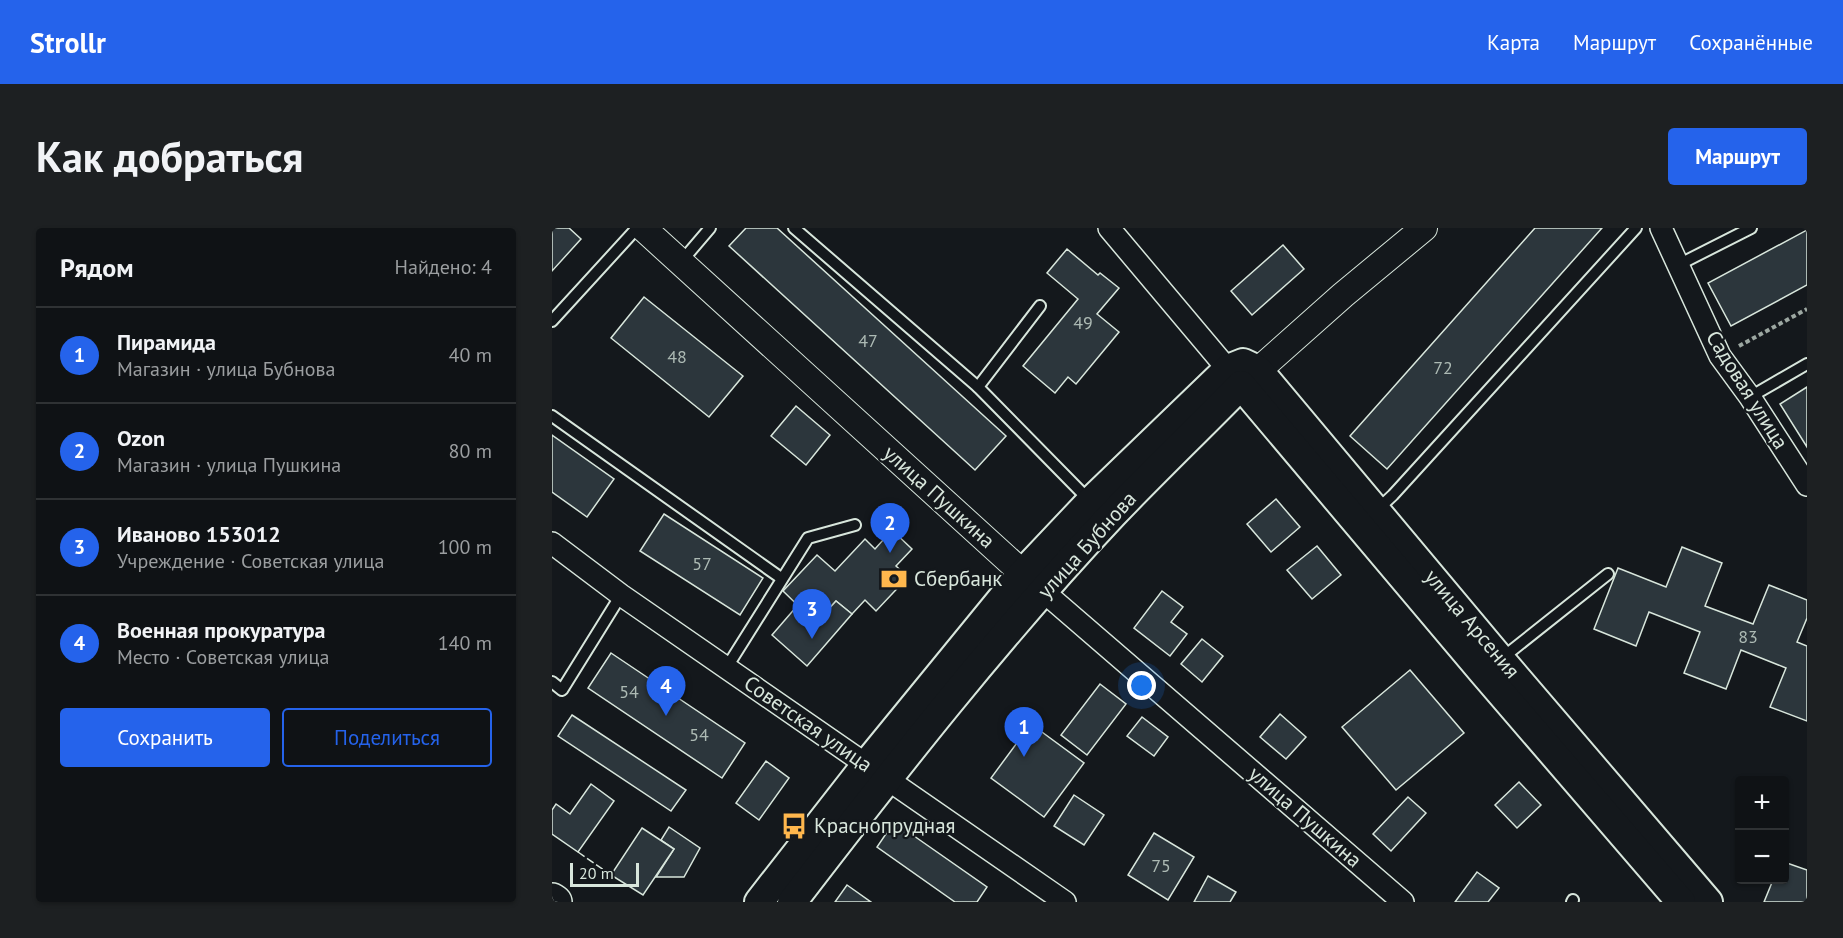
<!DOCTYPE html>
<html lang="ru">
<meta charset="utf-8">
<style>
body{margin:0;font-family:"PT Sans",sans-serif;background:#1d2022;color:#f1f3f6}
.controls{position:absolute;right:18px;bottom:18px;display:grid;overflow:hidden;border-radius:6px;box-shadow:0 2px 4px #0004}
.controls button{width:54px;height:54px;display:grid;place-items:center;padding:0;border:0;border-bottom:2px solid #2f3234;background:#0f1215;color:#f1f3f6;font:30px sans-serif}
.scale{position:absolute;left:18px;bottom:15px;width:69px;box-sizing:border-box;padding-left:6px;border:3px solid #d8e6dc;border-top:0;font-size:16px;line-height:21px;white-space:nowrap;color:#d8e6dc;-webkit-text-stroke:4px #14181c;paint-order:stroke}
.you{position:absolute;left:590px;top:458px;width:21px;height:21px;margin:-15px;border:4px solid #fff;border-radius:50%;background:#1a73e8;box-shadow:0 0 0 9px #1a73e833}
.badge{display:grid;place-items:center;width:39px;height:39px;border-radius:50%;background:#2563eb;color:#fff;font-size:20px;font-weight:700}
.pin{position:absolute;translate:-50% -50px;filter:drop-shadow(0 2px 3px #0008)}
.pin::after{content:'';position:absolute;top:32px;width:21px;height:18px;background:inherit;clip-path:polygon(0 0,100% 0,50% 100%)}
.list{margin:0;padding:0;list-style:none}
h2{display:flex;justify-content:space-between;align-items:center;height:78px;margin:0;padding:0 24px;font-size:26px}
h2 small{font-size:20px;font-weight:400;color:#9b9ea0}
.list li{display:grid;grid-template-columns:39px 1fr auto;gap:18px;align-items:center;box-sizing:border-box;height:96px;padding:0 24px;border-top:2px solid #2f3234}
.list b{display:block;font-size:22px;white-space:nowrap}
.list p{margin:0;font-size:20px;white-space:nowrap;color:#9b9ea0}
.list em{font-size:20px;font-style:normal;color:#9b9ea0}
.actions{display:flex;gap:12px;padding:18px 24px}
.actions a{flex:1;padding:14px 0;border:2px solid #2563eb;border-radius:6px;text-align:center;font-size:21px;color:#2563eb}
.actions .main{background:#2563eb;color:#fff}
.map{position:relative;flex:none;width:1255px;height:674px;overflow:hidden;border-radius:6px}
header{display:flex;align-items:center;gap:36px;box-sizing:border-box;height:84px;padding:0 30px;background:#2563eb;color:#fff}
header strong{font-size:28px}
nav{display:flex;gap:33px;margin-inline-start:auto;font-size:21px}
.intro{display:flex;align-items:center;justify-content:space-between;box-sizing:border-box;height:144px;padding:0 36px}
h1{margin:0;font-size:42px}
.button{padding:15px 27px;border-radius:6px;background:#2563eb;color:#fff;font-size:21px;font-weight:700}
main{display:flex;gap:36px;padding:0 36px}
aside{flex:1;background:#0f1215;border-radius:6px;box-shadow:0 2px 4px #0004}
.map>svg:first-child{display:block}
</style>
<header>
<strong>Strollr</strong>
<nav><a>Карта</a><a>Маршрут</a><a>Сохранённые</a></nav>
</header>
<div class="intro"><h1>Как добраться</h1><a class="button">Маршрут</a></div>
<main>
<aside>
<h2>Рядом<small>Найдено: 4</small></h2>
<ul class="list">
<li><span class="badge">1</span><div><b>Пирамида</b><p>Магазин · улица Бубнова</p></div><em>40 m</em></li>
<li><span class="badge">2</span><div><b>Ozon</b><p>Магазин · улица Пушкина</p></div><em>80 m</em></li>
<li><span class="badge">3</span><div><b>Иваново 153012</b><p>Учреждение · Советская улица</p></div><em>100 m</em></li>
<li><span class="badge">4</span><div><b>Военная прокуратура</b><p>Место · Советская улица</p></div><em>140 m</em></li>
</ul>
<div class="actions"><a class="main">Сохранить</a><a>Поделиться</a></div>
</aside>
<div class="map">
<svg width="1255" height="674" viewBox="0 0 1255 674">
<rect width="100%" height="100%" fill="#14181c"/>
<g fill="#2c363c" stroke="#d8e6dc" stroke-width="1.5">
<polygon points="0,0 17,0 29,11 0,43"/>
<polygon points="194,0 225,0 454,208 423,242 177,18"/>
<polygon points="983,0 1050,0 835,241 798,208"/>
<polygon points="1255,2 1255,57 1179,98 1156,55"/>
<polygon points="731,17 752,41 700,87 679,63"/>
<polygon points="515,21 546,47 548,45 567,60 545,86 567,104 524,156 516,149 503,165 471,138 526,71 495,45"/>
<polygon points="92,69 191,148 157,189 59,110"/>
<polygon points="1255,159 1255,219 1228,176"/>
<polygon points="244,178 278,207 254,237 219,208"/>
<polygon points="0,207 62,251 35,289 0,264"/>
<polygon points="724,271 748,299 719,324 695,296"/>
<polygon points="112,286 211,350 188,387 88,323"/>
<polygon points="340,302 360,321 344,338 356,349 324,383 313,372 300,386 284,373 264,395 231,363 265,327 283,343 313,311 323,321"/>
<polygon points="765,318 789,347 760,371 735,342"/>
<polygon points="1130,319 1170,335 1153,378 1201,396 1217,357 1255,372 1255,390 1245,414 1255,418 1255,493 1218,479 1234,440 1189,422 1174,461 1132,445 1148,404 1097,384 1084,418 1042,401 1066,340 1114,359"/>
<polygon points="610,363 631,379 619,394 635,406 618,428 582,400"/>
<polygon points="284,373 300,386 255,438 220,407 245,378 264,395"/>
<polygon points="650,411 671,428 650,454 629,436"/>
<polygon points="59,425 193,515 170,550 36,460"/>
<polygon points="858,442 912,505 844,562 790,499"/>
<polygon points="548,456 574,476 535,527 509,507"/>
<polygon points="728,486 754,509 734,531 708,509"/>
<polygon points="20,487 134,562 119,583 6,508"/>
<polygon points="590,489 616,509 602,528 575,508"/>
<polygon points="479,496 532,535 492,589 439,550"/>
<polygon points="214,533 237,550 207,592 184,575"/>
<polygon points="967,554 989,577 965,600 943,577"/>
<polygon points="39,556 62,573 26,624 0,606 0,582 4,576 18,586"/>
<polygon points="522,567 552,587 532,617 502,598"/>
<polygon points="856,569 874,585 839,623 821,606"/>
<polygon points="342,594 435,659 425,674 403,674 325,619"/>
<polygon points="117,599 148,620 132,649 104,649 122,621 109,612"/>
<polygon points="90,600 122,621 91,667 59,647"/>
<polygon points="602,605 642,629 616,672 576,647"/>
<polygon points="1232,634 1255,642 1255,674 1212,674 1221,652 1232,652"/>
<polygon points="925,644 947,660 936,674 903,674"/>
<polygon points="656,648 684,664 678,674 642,674"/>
<polygon points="295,657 319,674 283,674"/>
</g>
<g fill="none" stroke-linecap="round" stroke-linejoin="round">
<g stroke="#d8e6dc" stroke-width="14">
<g id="service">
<polyline points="242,0 426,159 537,272"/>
<polyline points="129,34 158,0"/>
<polyline points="1126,37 1199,0"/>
<polyline points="0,93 85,0"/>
<polyline points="426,159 488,78"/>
<polyline points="1198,169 1255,136"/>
<polyline points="0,188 229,350"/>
<polyline points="825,282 841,267 1084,0"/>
<polyline points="949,431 1056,346"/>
<polyline points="175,439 256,310 303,297"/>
<polyline points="0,454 10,462 69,367"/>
<polyline points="1020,674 1021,672"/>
</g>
</g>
<g stroke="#d8e6dc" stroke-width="24">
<g id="minor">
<polyline points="557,0 684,151"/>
<polyline points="1109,0 1168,128 1198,169 1255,257"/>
<polyline points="0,315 69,367 513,674"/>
<polyline points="492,364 851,674"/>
</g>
</g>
<g stroke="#d8e6dc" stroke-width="28">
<g id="tertiary">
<polyline points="91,0 486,359"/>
<polyline points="692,155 791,67 872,0"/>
</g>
</g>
<g stroke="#d8e6dc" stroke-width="32">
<g id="secondary">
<polyline points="207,674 314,537 471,345 538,274 676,141 691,135 706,142 948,431 1156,674"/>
<path d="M 240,674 C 342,541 446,408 561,286 C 603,242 647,200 689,157 L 931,444 L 1129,674"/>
</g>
</g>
<g stroke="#d8e6dc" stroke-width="36">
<polyline id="trunk" points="0,672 3,674"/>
</g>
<polyline stroke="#9da8a2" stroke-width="4" stroke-dasharray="4.5 3" stroke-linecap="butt" points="1187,118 1255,81"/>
<use href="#service" stroke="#14181c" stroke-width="10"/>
<use href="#minor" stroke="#14181c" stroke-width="21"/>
<use href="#tertiary" stroke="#14181c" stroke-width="26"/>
<use href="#secondary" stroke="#14181c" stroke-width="28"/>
<use href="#trunk" stroke="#14181c" stroke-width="33"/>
<polyline stroke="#d8e6dc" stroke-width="1.5" stroke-dasharray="8 3" stroke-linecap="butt" points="26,624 59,647"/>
</g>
<defs>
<g id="bank-bare" transform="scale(2.07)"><path d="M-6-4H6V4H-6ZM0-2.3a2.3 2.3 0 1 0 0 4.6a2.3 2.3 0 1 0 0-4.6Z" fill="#ffb74d" stroke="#14181c" stroke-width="2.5" paint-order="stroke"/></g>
<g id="bus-bare" transform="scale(2.07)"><path d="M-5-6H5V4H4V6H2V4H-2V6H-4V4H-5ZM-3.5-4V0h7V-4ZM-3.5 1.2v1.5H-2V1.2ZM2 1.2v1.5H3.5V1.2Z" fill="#ffb74d" stroke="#14181c" stroke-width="2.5" paint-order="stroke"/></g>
</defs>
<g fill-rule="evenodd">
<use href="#bank-bare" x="342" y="351"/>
<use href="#bus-bare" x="242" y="598"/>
</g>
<g text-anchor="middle" stroke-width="4.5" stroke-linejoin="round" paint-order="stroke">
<g font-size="18" fill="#adbab4">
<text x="531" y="101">49</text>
<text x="316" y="119">47</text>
<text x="125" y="135">48</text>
<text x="891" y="146">72</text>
<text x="150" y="342">57</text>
<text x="1196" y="415">83</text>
<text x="77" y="470">54</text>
<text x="147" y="513">54</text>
<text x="609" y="644">75</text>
</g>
<g font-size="21" fill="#d8e6dc" stroke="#14181c">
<text transform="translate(1195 162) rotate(58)" y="7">Садовая улица</text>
<text transform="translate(387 269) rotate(42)" y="7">улица Пушкина</text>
<text transform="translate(535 317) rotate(-48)" y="7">улица Бубнова</text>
<text transform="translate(920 396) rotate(50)" y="7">улица Арсения</text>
<text transform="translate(256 496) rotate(35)" y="7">Советская улица</text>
<text transform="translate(753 589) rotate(41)" y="7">улица Пушкина</text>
</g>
<g font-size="21" fill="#d8e6dc" stroke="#14181c" text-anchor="start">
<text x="362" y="358">Сбербанк</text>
<text x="262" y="605">Краснопрудная</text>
</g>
</g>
</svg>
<div class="controls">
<button>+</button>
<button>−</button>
</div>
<div class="scale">20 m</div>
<div class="you"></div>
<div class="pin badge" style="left:472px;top:529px">1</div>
<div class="pin badge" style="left:338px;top:325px">2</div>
<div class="pin badge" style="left:260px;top:411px">3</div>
<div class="pin badge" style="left:114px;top:488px">4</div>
</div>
</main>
